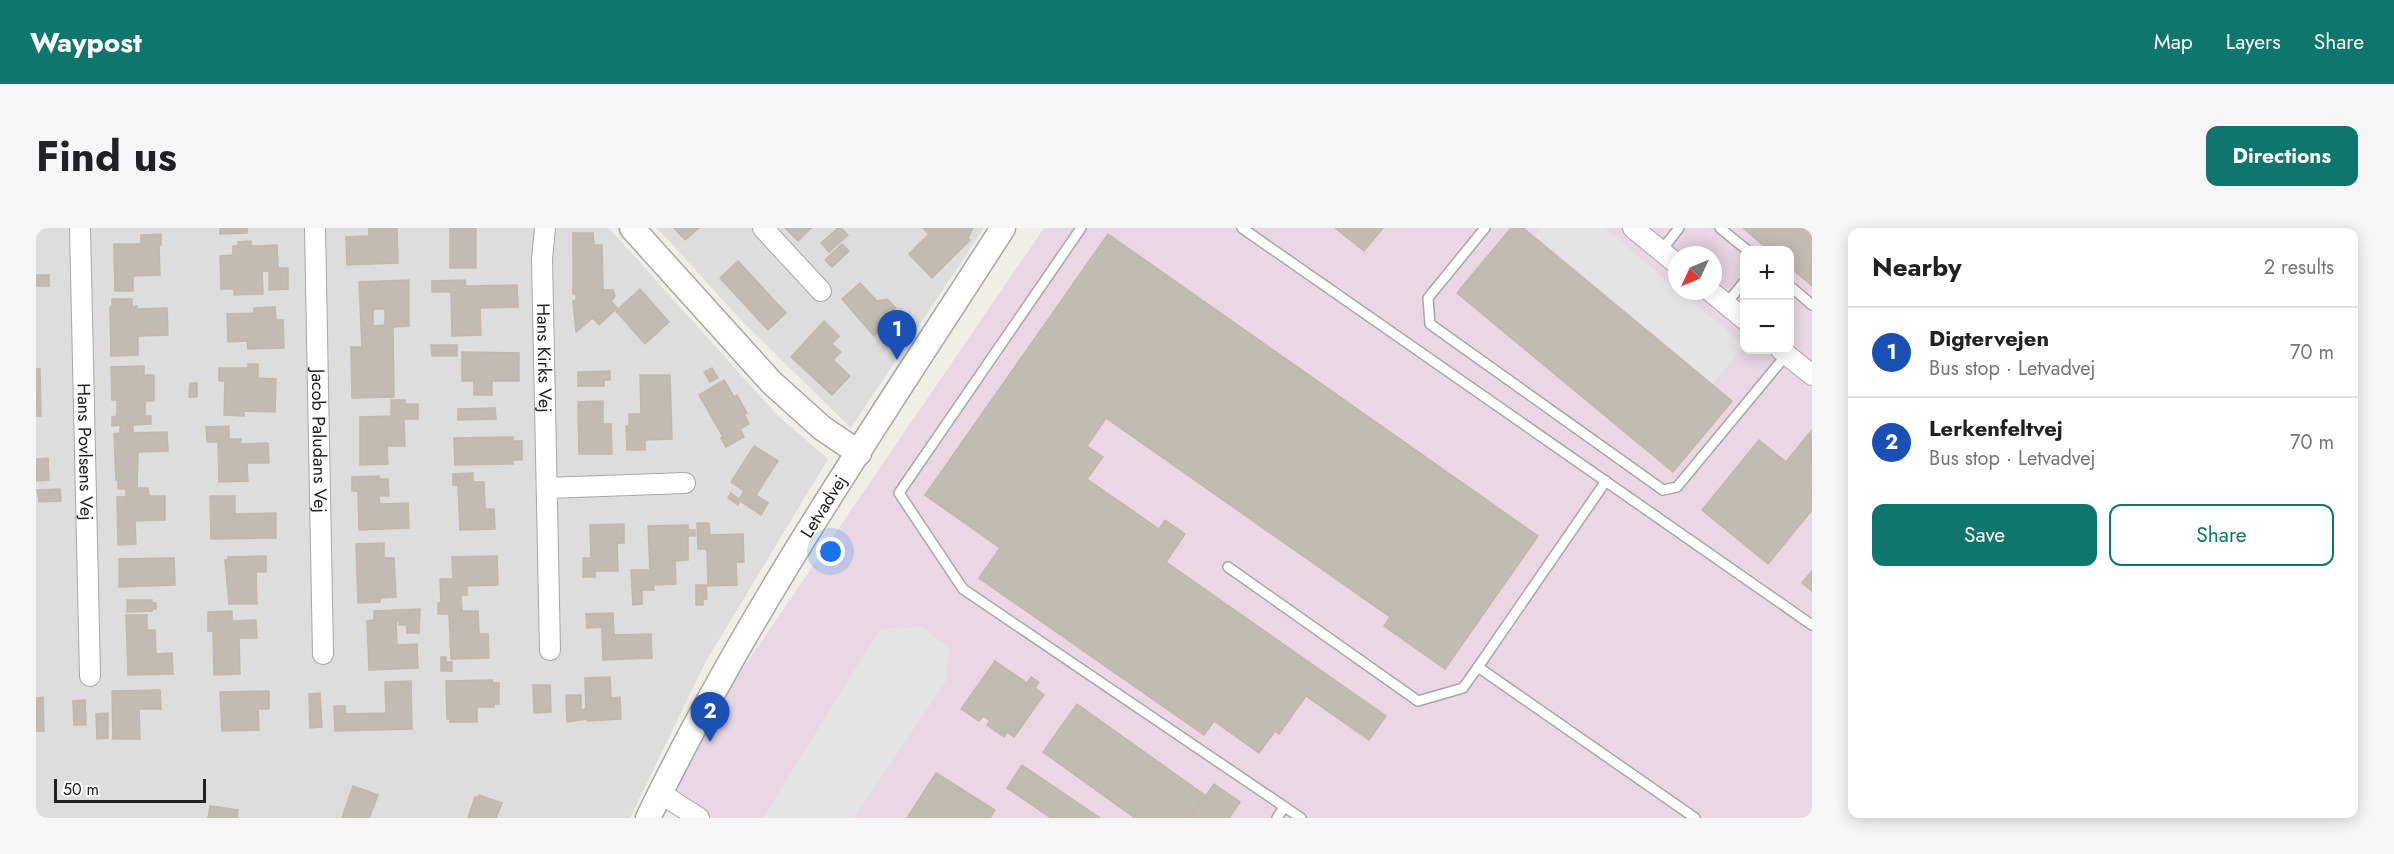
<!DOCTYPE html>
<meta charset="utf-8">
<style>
body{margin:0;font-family:Jost,sans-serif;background:#f6f6f6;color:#202124}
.controls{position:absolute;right:18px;top:18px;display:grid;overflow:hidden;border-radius:12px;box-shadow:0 3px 15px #0003}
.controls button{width:54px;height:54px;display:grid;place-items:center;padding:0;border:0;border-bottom:2px solid #e0e0e0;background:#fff;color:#202124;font:30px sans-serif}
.compass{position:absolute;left:1632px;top:18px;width:54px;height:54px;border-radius:50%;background:#fff;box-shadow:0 3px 15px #0003;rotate:226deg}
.scale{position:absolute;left:18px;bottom:15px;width:152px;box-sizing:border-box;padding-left:6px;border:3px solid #202020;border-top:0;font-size:16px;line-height:21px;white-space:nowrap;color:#202020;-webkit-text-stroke:4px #fff;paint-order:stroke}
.you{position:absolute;left:795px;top:324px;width:21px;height:21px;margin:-15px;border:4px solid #fff;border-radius:50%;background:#1a73e8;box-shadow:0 0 0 9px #1a73e833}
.badge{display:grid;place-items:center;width:39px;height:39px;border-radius:50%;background:#0f766e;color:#fff;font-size:20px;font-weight:700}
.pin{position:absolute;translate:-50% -50px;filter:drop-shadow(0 2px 3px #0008)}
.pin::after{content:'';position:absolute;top:32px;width:21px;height:18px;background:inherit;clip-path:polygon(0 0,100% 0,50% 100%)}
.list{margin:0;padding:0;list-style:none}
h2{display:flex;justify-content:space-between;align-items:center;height:78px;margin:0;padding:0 24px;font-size:26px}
h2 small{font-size:20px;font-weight:400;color:#757577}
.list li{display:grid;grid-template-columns:39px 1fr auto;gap:18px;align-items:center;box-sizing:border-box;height:90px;padding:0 24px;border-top:2px solid #e0e0e0}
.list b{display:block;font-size:22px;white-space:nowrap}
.list p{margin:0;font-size:20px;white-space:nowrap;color:#757577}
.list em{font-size:20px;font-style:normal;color:#757577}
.actions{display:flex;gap:12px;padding:18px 24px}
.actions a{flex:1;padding:14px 0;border:2px solid #0f766e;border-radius:12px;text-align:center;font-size:21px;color:#0f766e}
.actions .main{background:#0f766e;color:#fff}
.map{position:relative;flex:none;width:1776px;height:590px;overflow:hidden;border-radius:12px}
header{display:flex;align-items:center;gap:36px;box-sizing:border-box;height:84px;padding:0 30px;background:#0f766e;color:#fff}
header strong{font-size:28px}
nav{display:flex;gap:33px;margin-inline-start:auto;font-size:21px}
.intro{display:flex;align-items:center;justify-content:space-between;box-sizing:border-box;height:144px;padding:0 36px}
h1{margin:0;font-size:42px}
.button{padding:15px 27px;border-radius:12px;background:#0f766e;color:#fff;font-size:21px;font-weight:700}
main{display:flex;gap:36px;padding:0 36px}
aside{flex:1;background:#fff;border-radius:12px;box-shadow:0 3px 15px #0003}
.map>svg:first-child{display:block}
</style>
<header>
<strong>Waypost</strong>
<nav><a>Map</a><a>Layers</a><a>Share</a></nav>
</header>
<div class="intro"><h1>Find us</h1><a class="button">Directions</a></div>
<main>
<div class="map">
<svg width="1776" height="590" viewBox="0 0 1776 590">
<rect width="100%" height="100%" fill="#f0eee6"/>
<g fill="#dedddd">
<polygon points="0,0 573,0 741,187 792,231 669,435 594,590 0,590"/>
<polygon points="621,0 948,0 815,200 706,93"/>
</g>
<path fill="#e9d8e4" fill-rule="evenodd" d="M 1008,0 L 1776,0 L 1776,590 L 663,590 L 623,563 ZM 1708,22 L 1754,22 L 1754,122 L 1708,122 ZM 1641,27 L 1677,27 L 1677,63 L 1641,63 Z"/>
<g fill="#e4e4e4">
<polygon points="1505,0 1568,0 1708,117 1677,156 1499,7"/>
<polygon points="886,399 913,420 910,453 818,590 727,590 844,401"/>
</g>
<g fill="#c1bbb3" stroke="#c2b7a9" stroke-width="1.5" fill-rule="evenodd">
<polygon points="184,0 211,0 211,5 184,6"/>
<polygon points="333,0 361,0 362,35 311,37 310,9 333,8"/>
<rect x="414" y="0" width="26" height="40"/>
<polygon points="638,0 663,0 649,12"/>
<polygon points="749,0 775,0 762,13"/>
<polygon points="802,0 805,0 812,7 793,24 785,15"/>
<polygon points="887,0 937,0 932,10 934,12 896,50 873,26 893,6"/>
<polygon points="1299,0 1347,0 1328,23"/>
<polygon points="1475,0 1487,0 1696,173 1637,244 1421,65"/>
<polygon points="1707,0 1776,0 1776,58 1754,39 1754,22 1733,22"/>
<polygon points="537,5 557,5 558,17 566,17 567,62 577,62 579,68 575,73 581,80 563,97 557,90 540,104 537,73 540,72 540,66 537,66"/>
<polygon points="125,6 125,17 123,17 124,47 97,48 97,63 79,63 78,16 105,16 105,7"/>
<polygon points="1072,6 1502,308 1409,441 1348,398 1354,389 1070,190 1051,218 1067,229 1051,251 1123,301 1129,292 1149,306 1130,334 1350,488 1333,512 1270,468 1243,506 1239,503 1223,525 1178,493 1168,507 943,350 964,320 889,267"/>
<polygon points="215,13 215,18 241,17 242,40 252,40 252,61 233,62 233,43 226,43 227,66 198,67 198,61 185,61 184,28 197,27 197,18 202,18 202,14"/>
<polygon points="806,16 813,23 796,39 789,32"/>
<polygon points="702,33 750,85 732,102 684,50"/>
<rect x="0" y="47" width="13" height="11"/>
<path d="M 373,52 L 373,98 L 357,99 L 358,169 L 316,170 L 315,119 L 326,119 L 323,54 ZM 337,81 L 349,81 L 349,97 L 337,98 Z"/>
<polygon points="429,52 430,58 481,57 482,79 444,80 445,107 416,108 415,64 396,64 396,53"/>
<polygon points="824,55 841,73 851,71 860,80 853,87 857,91 838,108 806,71"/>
<polygon points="604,61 633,94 609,116 580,83"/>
<polygon points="76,71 96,71 96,79 101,78 101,81 131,80 132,107 102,108 102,127 75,128 74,79 76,79"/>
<polygon points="239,79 240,92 247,92 248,120 212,121 211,113 192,114 191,86 218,85 218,80"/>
<polygon points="788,93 803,108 796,116 805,124 797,132 814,148 796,167 755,129"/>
<polygon points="395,117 421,117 421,128 396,128"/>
<polygon points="426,124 483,125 483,153 456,153 456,167 438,167 438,153 426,153"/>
<polygon points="212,136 222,136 222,150 240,151 239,184 208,183 208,188 188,187 189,153 183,153 183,140 212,140"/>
<polygon points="108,138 108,147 118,147 118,173 109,173 109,188 115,188 115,196 97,197 97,205 131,204 132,223 102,224 101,260 112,260 113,268 129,268 129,292 99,293 100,316 82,317 81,269 90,269 90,261 82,261 82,252 80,252 78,206 84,205 84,197 76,198 76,189 81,188 81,172 76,172 75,139"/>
<polygon points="676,140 682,150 674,154 668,144"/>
<polygon points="0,141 4,141 5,188 0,188"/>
<polygon points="574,143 574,152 568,152 568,158 542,158 542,144"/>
<polygon points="604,147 634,147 636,211 609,212 609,222 591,222 590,198 593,198 593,186 605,186"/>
<polygon points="688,152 698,169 701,167 711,185 708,186 713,196 704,201 708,209 690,219 685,210 687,209 663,167"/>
<polygon points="154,155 161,155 161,169 153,169"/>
<polygon points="355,172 369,172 369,176 382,176 382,191 368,191 369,218 351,218 352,236 324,237 324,189 355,188"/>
<polygon points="567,173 567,196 575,196 576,226 543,226 542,174"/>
<polygon points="459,180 460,191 422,192 422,181"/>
<polygon points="193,198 193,211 205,211 205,216 232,215 233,235 211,235 212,253 183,254 182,214 171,214 170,199"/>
<polygon points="1775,203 1776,282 1732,336 1666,282 1723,212 1750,234"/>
<polygon points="477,209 477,213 486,213 486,232 477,232 477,236 419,237 418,210"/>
<polygon points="718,218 742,233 720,267 732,275 725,287 704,273 702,277 692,270 695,265 703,271 708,263 695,254"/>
<polygon points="12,230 13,252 0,253 0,231"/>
<polygon points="437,245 437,254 448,254 449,281 458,281 459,301 424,302 422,257 417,257 417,246"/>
<polygon points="343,248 343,251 352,251 353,268 343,268 344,276 372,275 373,300 323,302 322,263 316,263 316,249"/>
<polygon points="24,261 25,273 3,274 1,262"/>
<polygon points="174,268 199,268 199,286 240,285 240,310 175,311"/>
<polygon points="661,295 673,295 674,307 707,306 708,334 700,334 701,357 672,358 671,321 662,321"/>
<polygon points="588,296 588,315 581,315 582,343 559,343 559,349 547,349 547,330 555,330 554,297"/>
<polygon points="652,297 652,302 659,302 659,308 652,308 652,332 639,333 640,356 617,357 618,362 606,362 606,376 597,377 595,342 614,342 612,298"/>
<polygon points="348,315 348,330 358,330 360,369 344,370 344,374 322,375 320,316"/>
<polygon points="230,328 230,344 220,344 221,376 193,376 189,332 192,332 192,329"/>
<polygon points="461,328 462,357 431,358 431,367 425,367 426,383 442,383 443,406 452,406 453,430 415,431 413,386 402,386 402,375 405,375 404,351 417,351 416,329"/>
<polygon points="138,330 139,357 83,359 83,331"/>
<polygon points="1776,343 1776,363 1766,355"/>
<polygon points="660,357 670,357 671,371 667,372 667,377 660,377"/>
<polygon points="91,372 116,372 116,375 120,375 120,381 116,381 116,383 91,384"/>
<polygon points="384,381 383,405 371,405 371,397 363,397 363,393 360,393 361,417 381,416 382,440 333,442 331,393 338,392 338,383"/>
<polygon points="196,383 196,393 220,392 221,410 203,410 204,446 178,447 177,403 172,403 172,384"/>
<polygon points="577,385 578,407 615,406 616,430 567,432 566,399 551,400 550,386"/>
<polygon points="90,387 111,387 111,402 119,402 120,426 136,425 137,446 92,447"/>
<polygon points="405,429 410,429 410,434 416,434 416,443 405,443"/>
<polygon points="959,433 991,455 995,449 1003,454 999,460 1008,467 978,509 971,504 968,509 951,497 954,493 947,488 943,493 925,481"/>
<polygon points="574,449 575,470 584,469 585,491 551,493 551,491 531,494 530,467 545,467 545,482 550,481 549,450"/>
<polygon points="456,452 457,455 463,455 463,476 458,476 458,479 441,479 441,494 414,494 414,491 411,491 410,453"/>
<polygon points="375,453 376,501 299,503 298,478 309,478 309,486 350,485 349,454"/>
<polygon points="497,457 514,457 515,484 498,485"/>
<polygon points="124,462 125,481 103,481 104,511 77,511 76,463"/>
<polygon points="233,463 233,481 222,481 223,502 186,503 184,464"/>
<polygon points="284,465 286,499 274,500 273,466"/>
<polygon points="7,469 8,503 0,503 0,470"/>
<polygon points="49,472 50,497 38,497 37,473"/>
<polygon points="1041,476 1170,568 1154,590 1099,590 1007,524"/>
<polygon points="72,485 72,510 61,511 60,486"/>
<polygon points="986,537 1064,590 1015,590 971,560"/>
<polygon points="900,545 959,582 954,590 871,590"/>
<polygon points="1178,556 1204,574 1193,590 1154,590"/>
<polygon points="317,558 342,567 333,590 306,590"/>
<polygon points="443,567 466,575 460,590 432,590 439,569 442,570"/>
<polygon points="174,578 202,582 201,590 172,590"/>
</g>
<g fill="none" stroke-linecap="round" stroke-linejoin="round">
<g stroke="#a7a7a7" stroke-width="12">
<g id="service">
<polyline points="1045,0 863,265 927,361 1265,590"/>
<polyline points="1206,0 1776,397"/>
<polyline points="1449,0 1392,70 1394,96 1627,262 1641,259 1751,126"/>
<polyline points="1684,0 1711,22"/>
<polyline points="1625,23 1643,0"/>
<polyline points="1754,58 1776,77"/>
<polyline points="1690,76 1708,54"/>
<polyline points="1570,253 1442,439 1659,590"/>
<polyline points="1192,339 1382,473 1427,460 1442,439"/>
<polyline points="1241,590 1248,579"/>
</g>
</g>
<g stroke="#a7a7a7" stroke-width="22">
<g id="minor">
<path id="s1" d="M 44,0 L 54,448"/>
<path id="s2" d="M 279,0 L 287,426"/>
<path id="s3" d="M 509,0 L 506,31 L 514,422"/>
<polyline points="727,0 785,63"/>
<polyline points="1597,0 1641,36"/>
<polyline points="1674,63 1708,91"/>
<polyline points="1745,122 1776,147"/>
<polyline points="511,260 649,255"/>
<polyline points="624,565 663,590"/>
</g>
</g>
<g stroke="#a7a7a7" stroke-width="27">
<g id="tertiary">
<polyline points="596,0 735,154 786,200 823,225"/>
<path id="s4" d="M 612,590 C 712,383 843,193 967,0"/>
</g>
</g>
<use href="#service" stroke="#fff" stroke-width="9"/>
<use href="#minor" stroke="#fff" stroke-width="20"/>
<use href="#tertiary" stroke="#fff" stroke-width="24"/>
</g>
<g text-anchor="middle" stroke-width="4.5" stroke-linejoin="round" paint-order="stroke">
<g font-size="18" fill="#202020" stroke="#fff">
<text dy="6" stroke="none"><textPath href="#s3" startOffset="130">Hans Kirks Vej</textPath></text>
<text dy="6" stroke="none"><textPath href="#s2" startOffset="213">Jacob Paludans Vej</textPath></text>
<text dy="6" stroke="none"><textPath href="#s1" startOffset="224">Hans Povlsens Vej</textPath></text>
<text dy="6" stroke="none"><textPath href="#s4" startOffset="358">Letvadvej</textPath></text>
</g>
</g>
</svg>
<div class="controls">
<button>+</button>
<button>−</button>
</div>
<svg class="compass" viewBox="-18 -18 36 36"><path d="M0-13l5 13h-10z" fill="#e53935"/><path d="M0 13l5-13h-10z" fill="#757577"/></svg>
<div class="scale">50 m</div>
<div class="you"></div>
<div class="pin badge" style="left:861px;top:132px;background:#1a4fb4">1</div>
<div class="pin badge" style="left:674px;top:514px;background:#1a4fb4">2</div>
</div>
<aside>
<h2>Nearby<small>2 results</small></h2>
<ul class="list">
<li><span class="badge" style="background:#1a4fb4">1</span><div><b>Digtervejen</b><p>Bus stop · Letvadvej</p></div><em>70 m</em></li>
<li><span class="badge" style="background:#1a4fb4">2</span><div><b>Lerkenfeltvej</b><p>Bus stop · Letvadvej</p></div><em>70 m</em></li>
</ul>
<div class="actions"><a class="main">Save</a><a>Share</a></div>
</aside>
</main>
